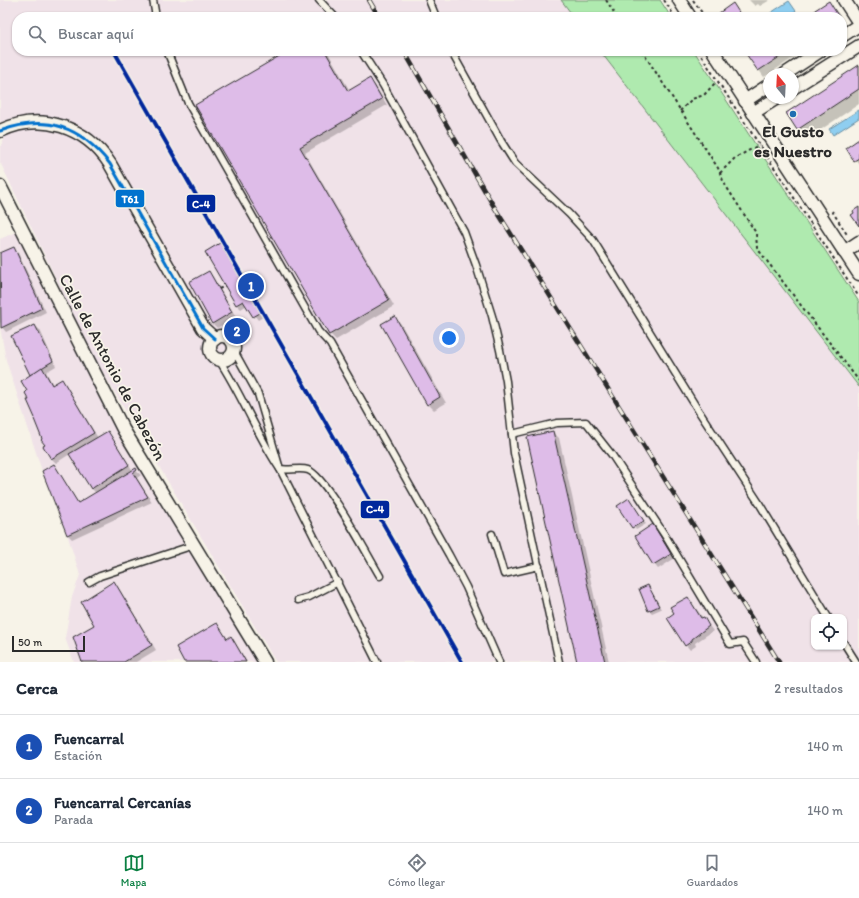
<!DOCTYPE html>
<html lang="es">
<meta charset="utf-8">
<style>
body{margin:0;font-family:Itim,sans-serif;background:#f6f6f7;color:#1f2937}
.controls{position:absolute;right:12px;bottom:12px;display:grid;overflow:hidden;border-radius:8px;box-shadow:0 1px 3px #0004}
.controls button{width:36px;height:36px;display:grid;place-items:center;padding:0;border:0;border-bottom:1px solid #e0e1e3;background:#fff;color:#1f2937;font:20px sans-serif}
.compass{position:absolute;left:763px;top:68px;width:36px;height:36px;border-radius:50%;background:#fff;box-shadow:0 1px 3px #0004;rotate:342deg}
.scale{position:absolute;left:12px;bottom:10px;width:73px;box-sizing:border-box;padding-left:4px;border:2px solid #2b2b2b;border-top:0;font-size:11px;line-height:14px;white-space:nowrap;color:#2b2b2b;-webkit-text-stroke:3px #f7f3e8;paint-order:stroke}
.you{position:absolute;left:449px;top:338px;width:14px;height:14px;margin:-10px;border:3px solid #fff;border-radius:50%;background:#1a73e8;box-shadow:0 0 0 6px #1a73e833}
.badge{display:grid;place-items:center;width:26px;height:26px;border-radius:50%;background:#0b8043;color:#fff;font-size:13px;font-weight:700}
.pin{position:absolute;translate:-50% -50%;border:2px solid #fff;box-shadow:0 1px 4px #0006}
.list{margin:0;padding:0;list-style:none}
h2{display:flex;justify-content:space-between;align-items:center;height:52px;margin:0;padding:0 16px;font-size:17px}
h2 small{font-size:13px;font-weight:400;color:#747a83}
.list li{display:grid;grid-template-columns:26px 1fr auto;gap:12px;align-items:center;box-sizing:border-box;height:64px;padding:0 16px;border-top:1px solid #e0e1e3}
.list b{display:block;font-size:15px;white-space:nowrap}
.list p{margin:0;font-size:13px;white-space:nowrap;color:#747a83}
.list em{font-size:13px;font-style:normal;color:#747a83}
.icon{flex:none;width:22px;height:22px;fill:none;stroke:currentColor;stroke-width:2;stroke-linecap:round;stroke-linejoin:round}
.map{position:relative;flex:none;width:859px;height:662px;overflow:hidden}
.search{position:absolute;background:#fff;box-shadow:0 1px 3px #0004;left:12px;right:12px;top:12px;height:44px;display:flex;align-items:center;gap:10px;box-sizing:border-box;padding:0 14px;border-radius:16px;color:#747a83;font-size:15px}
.sheet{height:180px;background:#fff}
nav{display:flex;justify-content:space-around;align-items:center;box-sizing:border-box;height:56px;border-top:1px solid #e0e1e3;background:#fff;font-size:11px;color:#747a83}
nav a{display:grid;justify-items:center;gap:2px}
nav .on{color:#0b8043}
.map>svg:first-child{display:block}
</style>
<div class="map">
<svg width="859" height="662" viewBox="0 0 859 662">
<rect width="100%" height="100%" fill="#f7f3e8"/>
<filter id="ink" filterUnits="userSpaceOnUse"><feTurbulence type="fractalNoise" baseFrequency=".025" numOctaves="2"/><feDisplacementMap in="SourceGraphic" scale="8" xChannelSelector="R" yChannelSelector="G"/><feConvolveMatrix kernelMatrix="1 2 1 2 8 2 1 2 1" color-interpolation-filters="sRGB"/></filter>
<g filter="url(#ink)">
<g fill="#f0e2e8" fill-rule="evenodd">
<path d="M 0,0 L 561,0 L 574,17 L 17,17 L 17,51 L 600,51 L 859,387 L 859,662 L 276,662 L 94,358 L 0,162 L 0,148 L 5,136 L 0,125 ZM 814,617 L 844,617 L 844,647 L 814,647 Z"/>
<polygon points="18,231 263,662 74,662 65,638 72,597 80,575 68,537 42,471 6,360 0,327 0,239"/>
</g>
<g fill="#afeaaf" stroke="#6d8a6d">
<polygon points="561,0 660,0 671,17 574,17"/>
<polygon points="600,51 694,51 859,302 859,387"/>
</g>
<g fill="#8fcef0" stroke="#678da1">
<polygon points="789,1 796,11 786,17 771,17 769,14"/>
<polygon points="859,110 859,118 833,135 829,129"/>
</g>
<g fill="#0003">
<polygon points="749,0 770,0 760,6 758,4 755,6"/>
<polygon points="829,2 841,17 811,17 818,12"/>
<polygon points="842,19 845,24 842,26"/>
<polygon points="290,51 327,51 350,91 369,79 375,85 387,105 305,153 394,306 336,340 330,334 196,105"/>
<polygon points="745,51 804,51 764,77"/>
<polygon points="859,66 859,104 807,139 798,130"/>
<polygon points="859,140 859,164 847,148"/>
<polygon points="220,244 224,249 263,317 258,320 247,305 241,309 236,304"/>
<polygon points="13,248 18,253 46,312 6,332 1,326 2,325 0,322 0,254"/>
<polygon points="209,272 213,277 236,317 217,328 212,323"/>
<polygon points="395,318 401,324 446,403 434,410 428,404"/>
<polygon points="35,326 40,330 56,366 46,372 53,385 62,381 66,385 98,438 107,432 112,437 133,471 135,470 141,475 137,478 152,502 72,539 68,535 43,472 54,465 79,504 96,493 91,488 70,454 56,463 51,458 46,446 29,392"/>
<polygon points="553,432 559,438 609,662 578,662"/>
<polygon points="629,499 646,524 636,530 619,506"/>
<polygon points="653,525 675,558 658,569 654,564"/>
<polygon points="114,583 118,587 156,650 136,662 83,662 95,625"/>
<polygon points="648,586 661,609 652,613 649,610"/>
<polygon points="688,598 713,631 695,643 696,646 690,650 686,645 675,613"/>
<polygon points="217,624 228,639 231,638 235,642 247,662 186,662"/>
</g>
<g fill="#debce8" stroke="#2b2b2b">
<polygon points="829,1 839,17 809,17 816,12 815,10"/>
<polygon points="733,3 742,17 722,17 719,13"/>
<polygon points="288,51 325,51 348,91 370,78 382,99 300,147 389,300 329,335 195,105"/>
<polygon points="744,51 789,51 758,71"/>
<polygon points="859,65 859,89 797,130 786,113"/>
<polygon points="859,139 859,158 854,161 846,148"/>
<polygon points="859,207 859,226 851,215 854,213 853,211"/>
<polygon points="220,243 260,313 253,317 243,301 236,305 205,252"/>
<polygon points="14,247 42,308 1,328 0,253"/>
<polygon points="209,271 232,312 212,324 189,282"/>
<polygon points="395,316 440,397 427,405 381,324"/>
<polygon points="35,325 53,361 30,375 11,336"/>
<polygon points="42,367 52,385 62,379 94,433 51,459 43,446 45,445 41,440 42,439 34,419 35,418 27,400 29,400 25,393 27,391 21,381"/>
<polygon points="108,431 129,465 91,489 69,454"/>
<polygon points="553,431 605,662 577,662 527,437"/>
<polygon points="54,464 78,503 136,468 137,470 133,473 148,497 67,535 42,471"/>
<polygon points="629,498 644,521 632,528 617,506"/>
<polygon points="653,524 671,554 653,565 635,536"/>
<polygon points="114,581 152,645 124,662 82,662 73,637 94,625 81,602"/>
<polygon points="648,585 659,606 648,611 639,589"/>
<polygon points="688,597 701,618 704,617 709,626 692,639 692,641 685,646 667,618 674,613 670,607"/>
<polygon points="217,623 227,639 231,636 246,662 184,662 176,647"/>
</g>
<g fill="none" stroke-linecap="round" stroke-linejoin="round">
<g stroke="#2b2b2b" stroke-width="9">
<g id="service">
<polyline points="153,0 156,17"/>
<polyline points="319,0 335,17"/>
<polyline points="429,0 436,17"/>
<polyline points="167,51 188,103 318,331 330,344 449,555 466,587 499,662"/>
<polyline points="361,51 383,85 454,214 464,232 476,265 492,316 500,350 506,381 514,453 559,662"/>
<polyline points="451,51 501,141 515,163 569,214 593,240 698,410 759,503 828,617"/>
<polyline points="234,351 258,394 280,469 377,662"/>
<path d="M 219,360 C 242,395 257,435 280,469 C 289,471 300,467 308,470 C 326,476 368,556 380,576"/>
<polyline points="512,434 557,423 586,422 612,455 666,537 730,644 743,642 756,662"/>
<polyline points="492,534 504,574 539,566"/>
<polyline points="89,582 100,576 194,545"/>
<polyline points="298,600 309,597 338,582"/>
<polyline points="844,643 856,662"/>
</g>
</g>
<g stroke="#2b2b2b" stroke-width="15">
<g id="minor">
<polyline points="679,0 690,17"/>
<polyline points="844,0 859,23"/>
<polyline points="842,36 859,25"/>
<polyline points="713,51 859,274"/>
<polyline points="785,74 820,51"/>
<polyline points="793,88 859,46"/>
<polyline points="745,101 769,85"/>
<polyline points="753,113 777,98"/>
<path d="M 0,131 C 41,111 86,127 110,164 L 203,328 L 215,339"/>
<polyline points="0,186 123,429 265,662"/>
<polyline points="844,252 859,242"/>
<circle cx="222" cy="348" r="12"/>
</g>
</g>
<g stroke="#2b2b2b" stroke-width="2" stroke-dasharray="3 3" stroke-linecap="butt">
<polyline points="606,0 617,17"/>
<polyline points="664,0 675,17"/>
<polyline points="693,0 705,17"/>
<polyline points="642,51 718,168 724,183 756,233 757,248 859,381"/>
<polyline points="698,51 859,297"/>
<polyline points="680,111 692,99 704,95 715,83"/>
<polyline points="720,173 735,158 759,145"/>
<polyline points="832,211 848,236"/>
<polyline points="219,289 225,286"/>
</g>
<use href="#service" stroke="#f7f3e8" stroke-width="6"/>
<use href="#minor" stroke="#f7f3e8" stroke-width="12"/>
<g stroke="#2b2b2b" stroke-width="4.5">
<g id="rail">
<polyline points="369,0 379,17"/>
<polyline points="404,51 493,205 779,662"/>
</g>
</g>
<use href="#rail" stroke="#f7f3e8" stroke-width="3" stroke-dasharray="9" stroke-linecap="butt"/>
<g stroke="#f7f3e8" stroke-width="6">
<path id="bus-1" d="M 0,131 C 46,114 80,126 110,164 L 203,328 L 215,339"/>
</g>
<use href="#bus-1" stroke="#0072ce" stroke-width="3"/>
<g stroke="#f7f3e8" stroke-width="7">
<polyline id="rail-1" points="114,51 462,662"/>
</g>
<use href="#rail-1" stroke="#00289c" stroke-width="4"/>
</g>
</g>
<circle fill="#1f6fb2" stroke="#f7f3e8" stroke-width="1.5" cx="793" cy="114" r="4"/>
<g text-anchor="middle" stroke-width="3.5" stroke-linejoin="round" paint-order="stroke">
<g font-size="17" font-weight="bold" fill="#2b2b2b" stroke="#f7f3e8">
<text x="793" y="137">El Gusto<tspan x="793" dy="20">es Nuestro</tspan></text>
</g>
<g font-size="17" fill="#2b2b2b" stroke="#f7f3e8">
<text transform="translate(113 367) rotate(62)" y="6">Calle de Antonio de Cabezón</text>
</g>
</g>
<g stroke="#f7f3e8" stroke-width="1.5">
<rect x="115" y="189" width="30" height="19" rx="4" fill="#0072ce"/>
<rect x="186" y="194" width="30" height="19" rx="4" fill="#00289c"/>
<rect x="360" y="500" width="30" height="19" rx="4" fill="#00289c"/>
</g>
<g font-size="11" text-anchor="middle" font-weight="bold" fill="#fff">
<text x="130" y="203">T61</text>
<text x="201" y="208">C-4</text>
<text x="375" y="513">C-4</text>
</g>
</svg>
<div class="controls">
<button><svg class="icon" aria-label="locate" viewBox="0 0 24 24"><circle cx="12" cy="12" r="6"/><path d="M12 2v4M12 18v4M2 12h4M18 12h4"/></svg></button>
</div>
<svg class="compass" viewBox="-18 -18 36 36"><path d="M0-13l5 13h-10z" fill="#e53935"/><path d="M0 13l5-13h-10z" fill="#747a83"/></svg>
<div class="scale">50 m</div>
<div class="you"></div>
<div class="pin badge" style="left:251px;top:286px;background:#1a4fb4">1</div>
<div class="pin badge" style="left:237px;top:331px;background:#1a4fb4">2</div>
<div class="search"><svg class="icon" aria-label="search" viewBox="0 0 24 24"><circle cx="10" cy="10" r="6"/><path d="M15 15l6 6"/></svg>Buscar aquí</div>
</div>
<section class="sheet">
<h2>Cerca<small>2 resultados</small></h2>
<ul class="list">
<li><span class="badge" style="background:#1a4fb4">1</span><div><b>Fuencarral</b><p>Estación</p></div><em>140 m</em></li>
<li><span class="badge" style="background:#1a4fb4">2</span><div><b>Fuencarral Cercanías</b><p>Parada</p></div><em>140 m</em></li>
</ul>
</section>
<nav>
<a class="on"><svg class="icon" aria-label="map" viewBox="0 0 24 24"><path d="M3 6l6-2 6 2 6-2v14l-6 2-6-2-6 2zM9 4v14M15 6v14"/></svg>Mapa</a>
<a><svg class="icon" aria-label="directions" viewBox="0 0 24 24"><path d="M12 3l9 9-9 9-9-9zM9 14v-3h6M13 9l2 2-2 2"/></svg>Cómo llegar</a>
<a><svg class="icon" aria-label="saved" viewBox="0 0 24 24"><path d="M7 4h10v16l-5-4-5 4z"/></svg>Guardados</a>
</nav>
